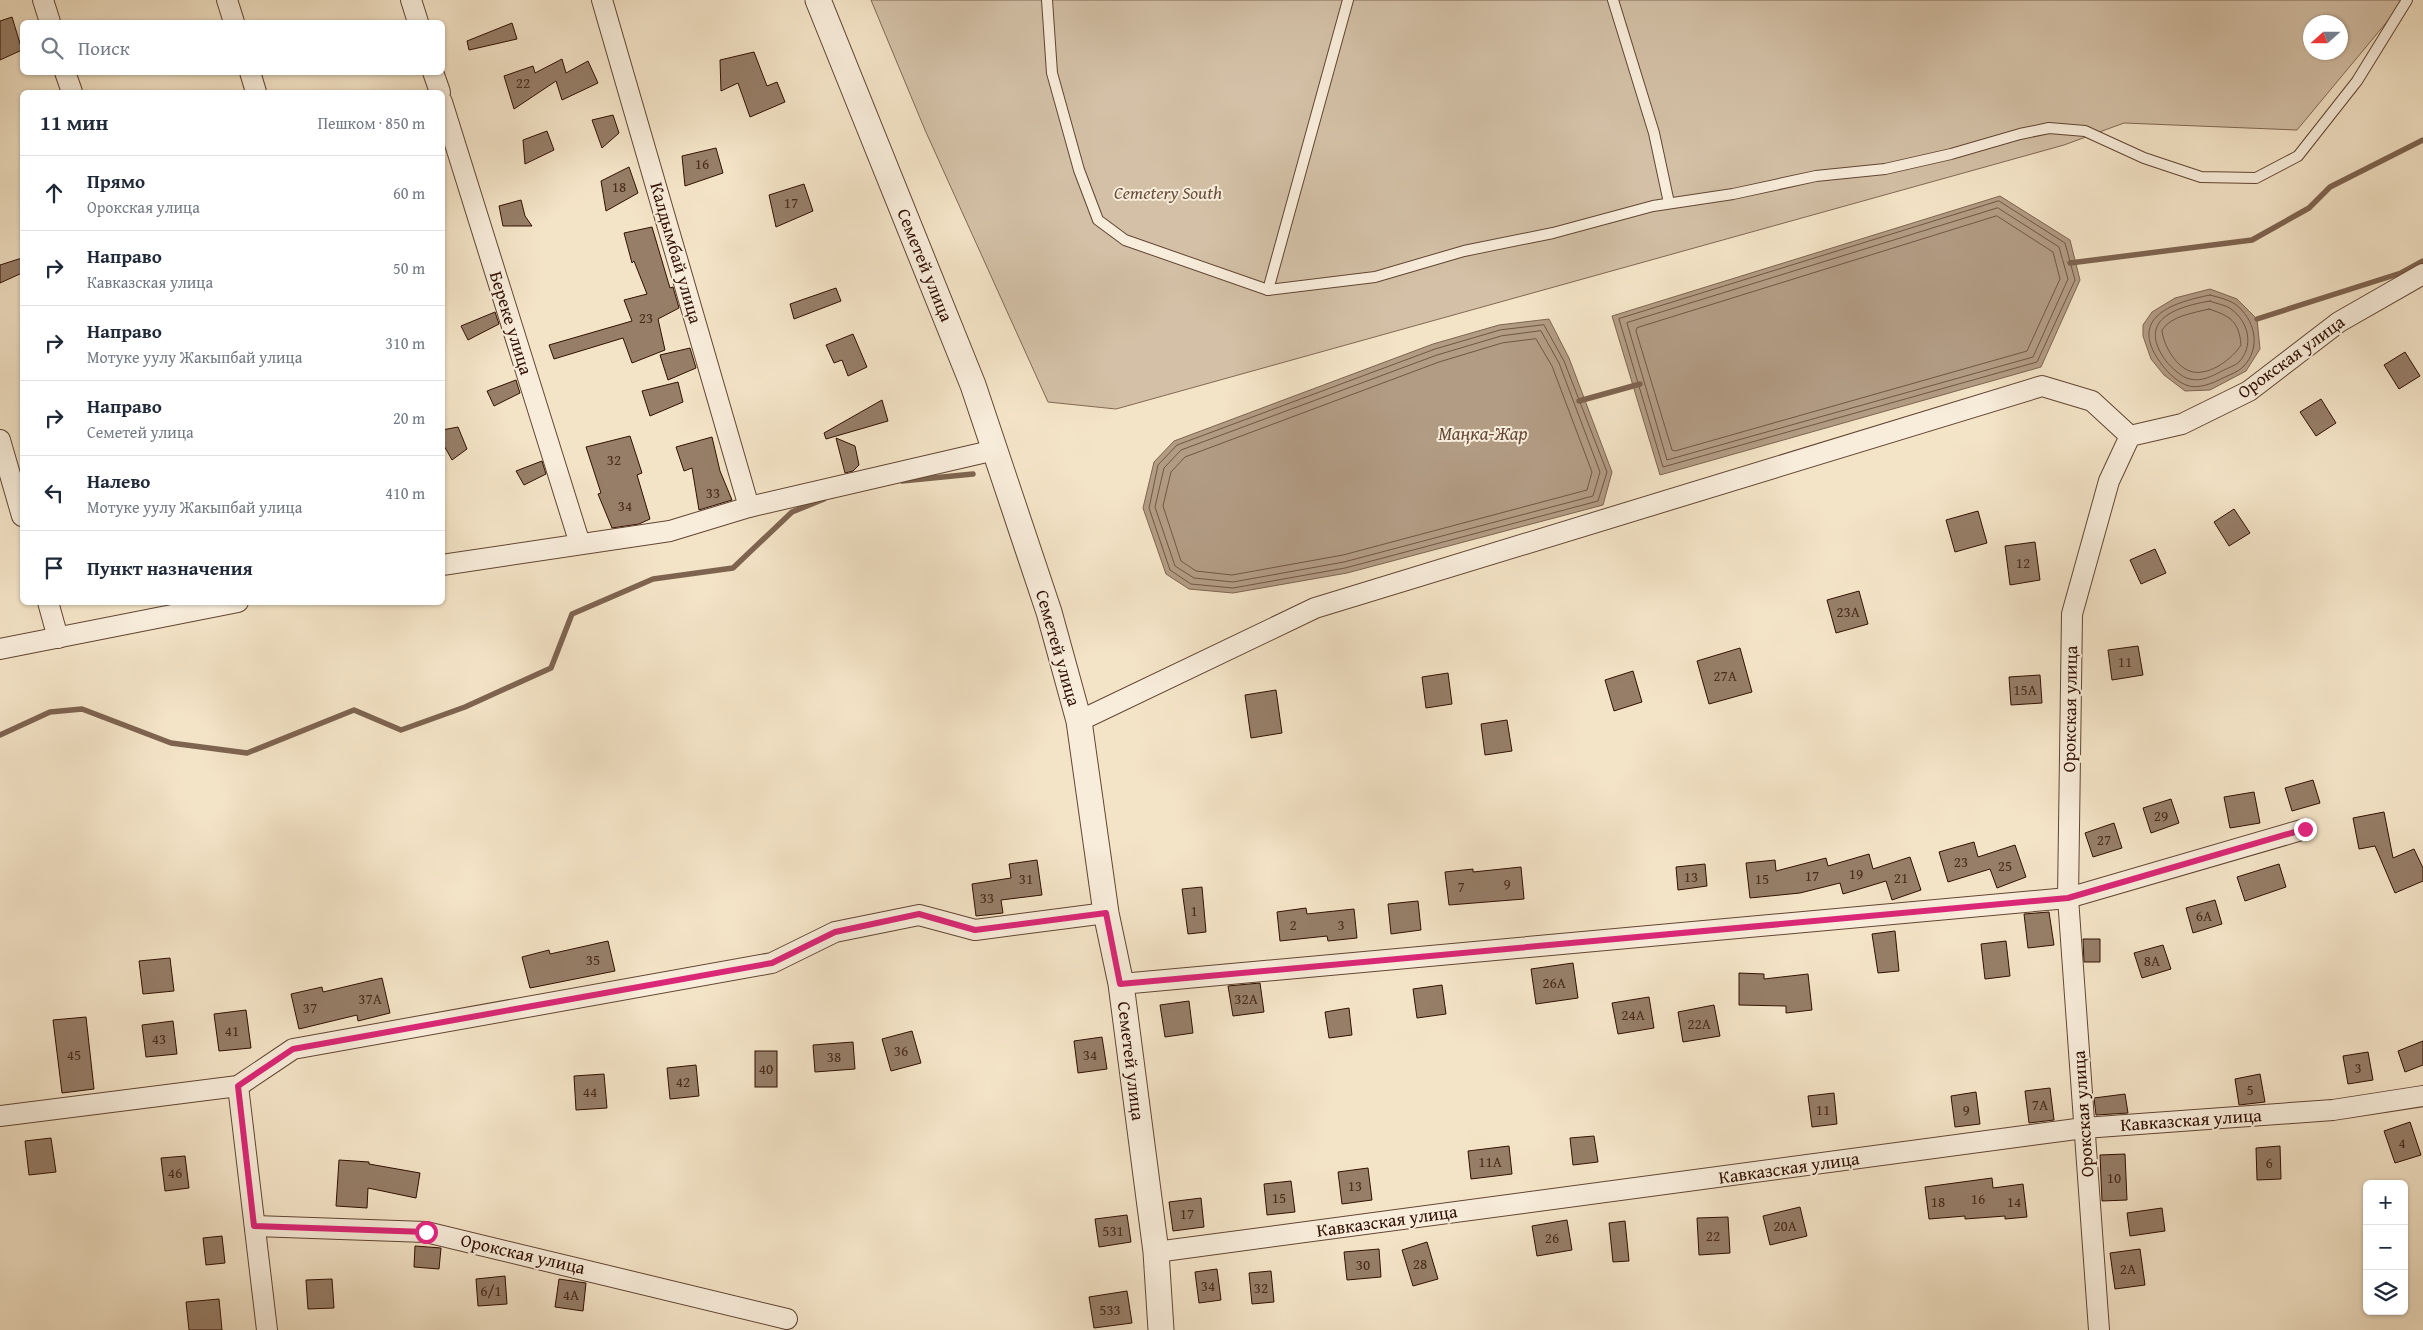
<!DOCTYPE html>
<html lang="ru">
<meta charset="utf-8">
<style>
body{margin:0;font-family:"Gentium Book Plus",serif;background:#f2f2f3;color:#1f2937}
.controls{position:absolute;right:15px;bottom:15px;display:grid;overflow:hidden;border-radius:8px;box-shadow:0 1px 4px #0004}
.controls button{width:45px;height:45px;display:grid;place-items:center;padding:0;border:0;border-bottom:1px solid #e0e1e3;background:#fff;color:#1f2937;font:25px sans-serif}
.compass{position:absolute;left:2303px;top:15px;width:45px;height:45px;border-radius:50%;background:#fff;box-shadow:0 1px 4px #0004;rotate:249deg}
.stop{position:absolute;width:15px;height:15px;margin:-11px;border:4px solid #db2777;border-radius:50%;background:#fff}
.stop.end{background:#db2777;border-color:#fff;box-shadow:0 1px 5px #0008}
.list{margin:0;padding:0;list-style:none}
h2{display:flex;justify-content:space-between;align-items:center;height:65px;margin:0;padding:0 20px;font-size:21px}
h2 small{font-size:16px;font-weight:400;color:#747a83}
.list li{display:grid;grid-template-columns:32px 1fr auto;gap:15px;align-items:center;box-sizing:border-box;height:75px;padding:0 20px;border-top:1px solid #e0e1e3}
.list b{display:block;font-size:19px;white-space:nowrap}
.list p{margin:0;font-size:16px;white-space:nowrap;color:#747a83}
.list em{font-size:16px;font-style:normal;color:#747a83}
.icon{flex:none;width:28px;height:28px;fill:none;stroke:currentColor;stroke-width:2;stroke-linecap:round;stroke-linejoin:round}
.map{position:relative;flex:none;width:2423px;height:1330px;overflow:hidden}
.search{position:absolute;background:#fff;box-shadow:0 1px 4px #0004;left:20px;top:20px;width:425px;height:55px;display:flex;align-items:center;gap:12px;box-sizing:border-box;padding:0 18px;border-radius:8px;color:#747a83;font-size:19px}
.panel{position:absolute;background:#fff;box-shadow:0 1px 4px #0004;left:20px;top:90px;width:425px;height:515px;border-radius:8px}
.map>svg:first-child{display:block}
</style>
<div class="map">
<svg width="2423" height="1330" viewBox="0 0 2423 1330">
<rect width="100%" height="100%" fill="#f4e4c7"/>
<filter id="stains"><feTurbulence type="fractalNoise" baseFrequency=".004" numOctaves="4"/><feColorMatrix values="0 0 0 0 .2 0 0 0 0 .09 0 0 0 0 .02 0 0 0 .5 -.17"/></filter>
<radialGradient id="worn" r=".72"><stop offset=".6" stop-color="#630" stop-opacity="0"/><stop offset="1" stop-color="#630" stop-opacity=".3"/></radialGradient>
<path fill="#d3c0a6" stroke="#826854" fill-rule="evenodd" d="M 871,0 L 2405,0 L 2297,130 L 2124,123 L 2064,145 L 1116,409 L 1048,402 L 925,130 ZM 2310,22 L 2340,22 L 2340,52 L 2310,52 Z"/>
<g fill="#b29c84" stroke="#7e6450">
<polygon points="2000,196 2070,240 2080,280 2041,367 1660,475 1612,316"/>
<polygon points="2210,289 2237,299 2257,319 2260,349 2246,371 2210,390 2185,391 2164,375 2151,359 2143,336 2143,325 2152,312 2175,298"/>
<polygon points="1549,319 1569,358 1612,472 1603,505 1347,573 1233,593 1189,589 1166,574 1143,508 1154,462 1174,441 1433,344 1499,325"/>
</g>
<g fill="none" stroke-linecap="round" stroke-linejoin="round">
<g stroke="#725643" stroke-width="1">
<polygon points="1999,201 2065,243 2075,280 2037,362 1663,467 1619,319"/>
<polygon points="1998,208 2059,247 2068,279 2033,357 1667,460 1627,323"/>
<polygon points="1997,216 2053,252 2060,279 2027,351 1675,451 1672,450 1636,331 1637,328"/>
<path d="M 2210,295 C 2218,297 2229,300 2235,304 C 2255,319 2262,348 2243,367 C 2238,372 2229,375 2223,378 C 2213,383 2198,390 2186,385 C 2178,382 2168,373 2163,366 C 2126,319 2169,303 2210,295 Z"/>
<path d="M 2210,301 C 2217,304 2226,305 2231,309 C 2249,322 2254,346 2239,362 C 2235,366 2227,368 2222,371 C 2212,376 2202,382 2190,379 C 2182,378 2171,367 2166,361 C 2136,320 2175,307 2210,301 Z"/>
<path d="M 2209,309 C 2230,316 2239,321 2241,345 C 2232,359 2211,375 2193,372 C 2177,369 2163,345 2162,330 C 2171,316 2193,313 2209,309 Z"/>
<polygon points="1544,325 1564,361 1607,472 1598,501 1345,568 1233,588 1191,584 1170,570 1149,508 1158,465 1177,445 1435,349 1500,330"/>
<polygon points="1541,331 1559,363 1600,472 1593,496 1344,562 1233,582 1194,578 1175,566 1155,507 1164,468 1181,450 1437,355 1501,336"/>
<polygon points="1536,339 1552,366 1592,472 1587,490 1343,555 1232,575 1196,571 1181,561 1163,506 1171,472 1185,457 1439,362 1502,343"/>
</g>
<g stroke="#7e6450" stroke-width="5.5">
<polyline points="2070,263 2252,240 2309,208 2330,187 2423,140"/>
<polyline points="2257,319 2401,273 2423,261"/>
<polyline points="1579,401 1640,384"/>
<polyline points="902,481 973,474"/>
<polyline points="0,735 50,712 82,709 171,743 247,753 354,710 401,730 465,707 551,668 572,614 653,579 733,568 792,512 824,499"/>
</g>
</g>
<g fill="#967e68" stroke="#311002">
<polygon points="12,17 22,50 0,60 0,21"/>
<polygon points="512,23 517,39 469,50 467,41"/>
<polygon points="754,52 767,86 777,82 785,102 750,117 738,83 721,91 720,60"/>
<polygon points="562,59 566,73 588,61 598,83 562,100 556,81 514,109 504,76 533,66 535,73"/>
<polygon points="613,115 619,133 602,148 592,120"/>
<polygon points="547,131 554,150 525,164 523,140"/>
<polygon points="716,148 723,173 685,186 682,156"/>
<polygon points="629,167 638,193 606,211 601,181"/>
<polygon points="804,184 813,211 776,227 769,195"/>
<polygon points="521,200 525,216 532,226 503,226 499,206"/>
<polygon points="652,227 670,288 673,287 679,308 658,319 665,350 632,363 623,338 554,359 549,345 632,321 624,300 647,294 634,261 632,263 624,233"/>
<polygon points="22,258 22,273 0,283 0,265"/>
<polygon points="836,288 841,301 794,319 790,304"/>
<polygon points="495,312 499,324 468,340 461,326"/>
<polygon points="853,334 867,367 848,376 842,360 834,363 826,345"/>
<polygon points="690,348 696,368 668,380 660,355"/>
<polygon points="2405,352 2420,376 2399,389 2384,365"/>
<polygon points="516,380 520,393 494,406 487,391"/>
<polygon points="678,382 683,402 650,416 642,391"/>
<polygon points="2321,399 2336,423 2316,436 2300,412"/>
<polygon points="882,400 888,421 826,439 824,433"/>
<polygon points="458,427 467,449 452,460 442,442 442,430"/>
<polygon points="630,436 642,473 637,475 650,519 639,524 612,528 598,494 601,493 586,447"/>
<polygon points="712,437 720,471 732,500 699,510 692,468 684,471 676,447"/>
<polygon points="836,438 855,446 859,465 853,471 845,473"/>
<polygon points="542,461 546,474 524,485 516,471"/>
<polygon points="2234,509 2250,533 2229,546 2214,522"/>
<polygon points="1978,511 1987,543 1955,552 1946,520"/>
<polygon points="2035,542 2040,580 2010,585 2005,546"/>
<polygon points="2155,549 2166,573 2141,584 2130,560"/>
<polygon points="1859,591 1868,624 1836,633 1827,600"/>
<polygon points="2138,646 2143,675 2112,680 2108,650"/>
<polygon points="1740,648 1752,692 1709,704 1697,661"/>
<polygon points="1633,671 1642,702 1614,711 1605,680"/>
<polygon points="1448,673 1452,704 1426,708 1422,677"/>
<polygon points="2040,675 2042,703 2011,705 2009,677"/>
<polygon points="1276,690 1282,733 1251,738 1245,695"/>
<polygon points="1507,720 1512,751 1485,755 1481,724"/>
<polygon points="2313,780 2320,803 2292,811 2285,788"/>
<polygon points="2254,792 2260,823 2230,828 2224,797"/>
<polygon points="2171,799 2179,823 2151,833 2143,808"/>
<polygon points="2384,812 2393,858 2414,849 2423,868 2423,881 2395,893 2375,846 2359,849 2353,818"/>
<polygon points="2114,823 2122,848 2093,857 2085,833"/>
<polygon points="1974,842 1978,857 2015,845 2026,877 1997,888 1990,869 1948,882 1939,852"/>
<polygon points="1869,854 1873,869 1910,857 1921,890 1892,900 1886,881 1843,894 1840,883 1800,893 1750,898 1746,863 1775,860 1776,871 1826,858 1828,866"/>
<polygon points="1037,860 1042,895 1001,900 1003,913 976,916 972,884 1011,878 1009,864"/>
<polygon points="1705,864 1707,886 1678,890 1676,867"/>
<polygon points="2279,864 2286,887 2245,901 2237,877"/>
<polygon points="1521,867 1524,899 1449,905 1445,872 1473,869 1473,872"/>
<polygon points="1202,887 1206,932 1188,934 1182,889"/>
<polygon points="2215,900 2222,924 2193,933 2186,908"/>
<polygon points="1418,901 1421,930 1391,934 1388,904"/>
<polygon points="1306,908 1307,914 1354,909 1357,938 1328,941 1327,936 1280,941 1277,912"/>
<polygon points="2049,912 2054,945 2028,948 2024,914"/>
<polygon points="1895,931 1899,971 1878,973 1872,934"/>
<polygon points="2083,939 2100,939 2100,962 2084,962"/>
<polygon points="608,941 615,971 530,988 522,957 549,950 550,954"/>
<polygon points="2006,941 2010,976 1985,979 1981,944"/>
<polygon points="2163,945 2171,969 2142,978 2134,953"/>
<polygon points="170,958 174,991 143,994 139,961"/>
<polygon points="1573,963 1578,998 1536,1004 1531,969"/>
<polygon points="1739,973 1764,974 1764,979 1808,974 1812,1010 1786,1013 1786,1006 1739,1005"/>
<polygon points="382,978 390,1013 358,1021 357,1015 299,1029 291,994 322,987 323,992"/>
<polygon points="1260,983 1264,1012 1233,1016 1228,986"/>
<polygon points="1442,985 1446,1014 1417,1018 1413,989"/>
<polygon points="1649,997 1654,1028 1618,1034 1612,1003"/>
<polygon points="1189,1001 1193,1033 1165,1037 1160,1005"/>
<polygon points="1714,1005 1720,1036 1683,1042 1678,1012"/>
<polygon points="1349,1008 1352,1035 1329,1038 1325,1012"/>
<polygon points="246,1010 251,1048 219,1051 214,1014"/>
<polygon points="86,1017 94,1089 62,1093 53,1020"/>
<polygon points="173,1021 177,1054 146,1057 142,1025"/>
<polygon points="912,1031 921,1063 891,1071 882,1039"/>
<polygon points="1102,1037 1107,1069 1078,1073 1074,1041"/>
<polygon points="2423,1041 2423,1065 2405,1072 2398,1051"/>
<polygon points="853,1042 855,1069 815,1072 813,1045"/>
<rect x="755" y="1051" width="22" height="36"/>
<polygon points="2368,1052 2373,1080 2348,1084 2343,1056"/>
<polygon points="696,1065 699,1096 670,1099 667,1068"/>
<polygon points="604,1074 607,1108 576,1110 574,1076"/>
<polygon points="2260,1074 2265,1102 2239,1105 2235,1079"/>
<polygon points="2050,1088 2054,1120 2029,1123 2025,1091"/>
<polygon points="1976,1092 1980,1124 1955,1127 1951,1096"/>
<polygon points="1834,1093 1837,1124 1812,1127 1808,1096"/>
<polygon points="2125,1094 2128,1113 2096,1115 2094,1098"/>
<polygon points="2410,1122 2421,1155 2395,1163 2384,1131"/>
<polygon points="1594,1136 1598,1162 1573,1165 1570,1138"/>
<polygon points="51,1138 56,1172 29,1175 25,1141"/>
<polygon points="1509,1146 1512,1174 1471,1179 1468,1151"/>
<polygon points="2280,1146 2281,1179 2257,1180 2256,1148"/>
<polygon points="2125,1154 2127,1200 2102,1201 2100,1155"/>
<polygon points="185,1156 189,1188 165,1191 161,1158"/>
<polygon points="339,1160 369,1162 369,1164 420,1173 416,1198 368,1188 367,1208 336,1206"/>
<polygon points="1368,1168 1372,1200 1342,1204 1338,1172"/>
<polygon points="1992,1178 1993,1188 2023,1184 2027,1217 2005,1219 2005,1216 1965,1219 1965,1216 1929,1219 1925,1187"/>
<polygon points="1291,1181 1295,1212 1267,1215 1264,1184"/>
<polygon points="1201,1198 1204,1227 1173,1231 1169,1202"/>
<polygon points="1800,1207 1807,1236 1770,1245 1763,1216"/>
<polygon points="2162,1208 2165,1231 2130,1236 2127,1213"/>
<polygon points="1127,1215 1131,1242 1099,1247 1095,1219"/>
<polygon points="1728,1217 1730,1253 1699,1255 1697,1218"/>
<polygon points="1567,1220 1572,1250 1537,1256 1532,1226"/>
<polygon points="1625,1221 1629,1261 1613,1262 1609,1223"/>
<polygon points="222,1236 225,1263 206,1265 203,1238"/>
<polygon points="1427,1242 1438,1279 1413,1286 1402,1250"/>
<polygon points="415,1246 441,1248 439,1269 414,1267"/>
<polygon points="1379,1249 1381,1277 1347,1280 1344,1252"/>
<polygon points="2140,1249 2145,1285 2115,1289 2110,1253"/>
<polygon points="1217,1269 1221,1300 1199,1303 1195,1272"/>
<polygon points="1271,1271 1274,1302 1252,1304 1249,1273"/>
<polygon points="505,1276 507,1304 478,1306 476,1279"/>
<polygon points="332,1279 334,1308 308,1309 306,1280"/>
<polygon points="559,1279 586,1283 583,1311 555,1307"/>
<polygon points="1127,1291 1132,1323 1094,1328 1089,1297"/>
<polygon points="219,1299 222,1330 189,1330 186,1302"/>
</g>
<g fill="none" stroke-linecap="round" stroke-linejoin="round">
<g stroke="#624533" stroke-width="12">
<g id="service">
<polyline points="1047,0 1052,73 1079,170 1098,220 1125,240 1268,290 1375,277 1464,251 1553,233 1653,206 1733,194 1816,176 1885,169 1951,154 2020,134 2049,128 2085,131 2144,158 2201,177 2256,178 2298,156 2357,81 2407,0"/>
<polyline points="1613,0 1654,133 1669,203"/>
<polyline points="1268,290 1348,0"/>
</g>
</g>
<g stroke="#624533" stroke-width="22">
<g id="minor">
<polyline points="43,0 50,22"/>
<polyline points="227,0 234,22"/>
<polyline points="411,0 418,22"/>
<polyline points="602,0 749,507"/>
<polyline points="65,72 72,92"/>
<polyline points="250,72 256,92"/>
<polyline points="433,72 440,92"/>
<polyline points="442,102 580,544"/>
<polyline points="0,440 22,516"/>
<polyline points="442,565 670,531 749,507 995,450"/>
<polyline points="48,602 58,638"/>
<polyline points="0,649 238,602"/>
<polyline points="1079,721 1315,608 2042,386 2092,401 2130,436"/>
<polyline points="1121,984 2068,898 2305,829"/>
<polyline points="238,1086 267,1330"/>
<polyline points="0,1116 238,1086 293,1049 772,963 835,932 919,915 975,930 1106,913"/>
<polyline points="255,1226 426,1232 787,1319"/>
<polyline points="1156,1252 2084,1128 2333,1110 2423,1096"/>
<polyline points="2099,1330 2068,898 2072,614 2109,481 2130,436 2182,424 2249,391 2339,322 2423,274"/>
</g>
</g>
<g stroke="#624533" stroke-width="27">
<polyline id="tertiary" points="818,0 973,385 1049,612 1079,721 1106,913 1121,984 1156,1252 1161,1330"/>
</g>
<use href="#service" stroke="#f8eddb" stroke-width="10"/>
<use href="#minor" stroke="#f8eddb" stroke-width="20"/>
<use href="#tertiary" stroke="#f8eddb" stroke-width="25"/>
</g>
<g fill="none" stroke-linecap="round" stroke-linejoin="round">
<polyline stroke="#db2777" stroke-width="6" points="426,1232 254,1226 238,1086 293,1049 772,963 835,932 919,914 975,930 1106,913 1120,984 2068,898 2305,829"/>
</g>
<g text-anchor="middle" stroke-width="4" stroke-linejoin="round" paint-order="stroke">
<g font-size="15" fill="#4a2c1c">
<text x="523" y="88">22</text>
<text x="702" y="169">16</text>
<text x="619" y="192">18</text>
<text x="791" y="208">17</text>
<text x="646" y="323">23</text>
<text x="614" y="465">32</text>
<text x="713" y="498">33</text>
<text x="625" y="511">34</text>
<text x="2023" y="568">12</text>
<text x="1848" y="617">23А</text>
<text x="2125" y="667">11</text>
<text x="1725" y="681">27А</text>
<text x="2025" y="695">15А</text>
<text x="2161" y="821">29</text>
<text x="2104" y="845">27</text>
<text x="1961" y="867">23</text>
<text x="2005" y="871">25</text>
<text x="1856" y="879">19</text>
<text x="1812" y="881">17</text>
<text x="1691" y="882">13</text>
<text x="1901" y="883">21</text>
<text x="1026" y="884">31</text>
<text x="1762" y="884">15</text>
<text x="1507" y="889">9</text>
<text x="1461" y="892">7</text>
<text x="987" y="903">33</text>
<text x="1194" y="916">1</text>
<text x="2204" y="921">6А</text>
<text x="1293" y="930">2</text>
<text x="1341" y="930">3</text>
<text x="593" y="965">35</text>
<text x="2152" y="966">8А</text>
<text x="1554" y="988">26А</text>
<text x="370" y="1004">37А</text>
<text x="1246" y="1004">32А</text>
<text x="310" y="1013">37</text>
<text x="1633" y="1020">24А</text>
<text x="1699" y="1029">22А</text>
<text x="232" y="1036">41</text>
<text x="159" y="1044">43</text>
<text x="901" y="1056">36</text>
<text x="74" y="1060">45</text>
<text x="1090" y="1060">34</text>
<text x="834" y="1062">38</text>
<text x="2358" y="1073">3</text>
<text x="766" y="1074">40</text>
<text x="683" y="1087">42</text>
<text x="2250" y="1095">5</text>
<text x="590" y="1097">44</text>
<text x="2040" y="1110">7А</text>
<text x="1823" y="1115">11</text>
<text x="1966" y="1115">9</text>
<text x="2402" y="1148">4</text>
<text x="1490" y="1167">11А</text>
<text x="2269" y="1168">6</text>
<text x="175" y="1178">46</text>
<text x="2114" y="1183">10</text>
<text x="1355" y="1191">13</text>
<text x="1279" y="1203">15</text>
<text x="1978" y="1204">16</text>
<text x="1938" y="1207">18</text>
<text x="2014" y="1207">14</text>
<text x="1187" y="1219">17</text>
<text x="1785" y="1231">20А</text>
<text x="1113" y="1236">531</text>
<text x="1713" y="1241">22</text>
<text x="1552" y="1243">26</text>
<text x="1420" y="1269">28</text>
<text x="1363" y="1270">30</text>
<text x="2128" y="1274">2А</text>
<text x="1208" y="1291">34</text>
<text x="1261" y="1293">32</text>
<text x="491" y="1296">6/1</text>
<text x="571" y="1300">4А</text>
<text x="1110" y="1315">533</text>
</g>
<g font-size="18" font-style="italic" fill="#6a4e3b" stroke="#f8eddb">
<text x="1168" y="199">Cemetery South</text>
</g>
<g font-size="18" fill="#311002" stroke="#f8eddb">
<text transform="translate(676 253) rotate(74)" y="6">Калдымбай улица</text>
<text transform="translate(925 265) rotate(68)" y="6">Семетей улица</text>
<text transform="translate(511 323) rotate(73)" y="6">Береке улица</text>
<text transform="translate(2291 357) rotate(-36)" y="6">Орокская улица</text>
<text transform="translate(1058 648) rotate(74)" y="6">Семетей улица</text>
<text transform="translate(2070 709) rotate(-89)" y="6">Орокская улица</text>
<text transform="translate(1131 1061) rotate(83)" y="6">Семетей улица</text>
<text transform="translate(2083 1114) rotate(-94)" y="6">Орокская улица</text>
<text transform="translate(2191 1120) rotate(-4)" y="6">Кавказская улица</text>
<text transform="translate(1789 1168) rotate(-8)" y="6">Кавказская улица</text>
<text transform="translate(1387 1221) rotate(-8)" y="6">Кавказская улица</text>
<text transform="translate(523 1254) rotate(13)" y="6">Орокская улица</text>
</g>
<g font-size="19" font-style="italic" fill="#654836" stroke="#f8eddb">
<text x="1483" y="440">Маңка-Жар</text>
</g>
</g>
<rect width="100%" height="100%" filter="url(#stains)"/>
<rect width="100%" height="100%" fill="url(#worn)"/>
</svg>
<div class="controls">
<button>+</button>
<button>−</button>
<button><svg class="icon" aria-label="layers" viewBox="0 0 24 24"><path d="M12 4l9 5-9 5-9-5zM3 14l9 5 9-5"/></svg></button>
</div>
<svg class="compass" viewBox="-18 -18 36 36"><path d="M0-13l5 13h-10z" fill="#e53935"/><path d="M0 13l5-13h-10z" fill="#747a83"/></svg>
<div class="stop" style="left:426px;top:1232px"></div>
<div class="stop end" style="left:2305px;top:829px"></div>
<div class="search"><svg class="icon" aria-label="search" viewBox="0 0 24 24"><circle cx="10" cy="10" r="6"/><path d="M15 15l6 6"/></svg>Поиск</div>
<section class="panel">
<h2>11 мин<small>Пешком · 850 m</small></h2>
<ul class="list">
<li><svg class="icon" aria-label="ahead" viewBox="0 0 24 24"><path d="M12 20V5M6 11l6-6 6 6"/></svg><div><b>Прямо</b><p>Орокская улица</p></div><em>60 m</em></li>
<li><svg class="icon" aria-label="right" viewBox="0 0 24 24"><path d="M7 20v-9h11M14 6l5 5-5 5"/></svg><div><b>Направо</b><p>Кавказская улица</p></div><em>50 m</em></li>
<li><svg class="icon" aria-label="right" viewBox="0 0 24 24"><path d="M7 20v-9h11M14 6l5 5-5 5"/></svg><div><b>Направо</b><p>Мотуке уулу Жакыпбай улица</p></div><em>310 m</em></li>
<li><svg class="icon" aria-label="right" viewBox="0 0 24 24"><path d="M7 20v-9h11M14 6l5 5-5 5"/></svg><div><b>Направо</b><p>Семетей улица</p></div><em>20 m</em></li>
<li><svg class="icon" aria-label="left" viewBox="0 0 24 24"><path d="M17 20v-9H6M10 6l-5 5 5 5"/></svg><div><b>Налево</b><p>Мотуке уулу Жакыпбай улица</p></div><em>410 m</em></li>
<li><svg class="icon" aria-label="arrive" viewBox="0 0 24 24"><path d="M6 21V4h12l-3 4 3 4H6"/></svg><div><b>Пункт назначения</b></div></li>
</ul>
</section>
</div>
